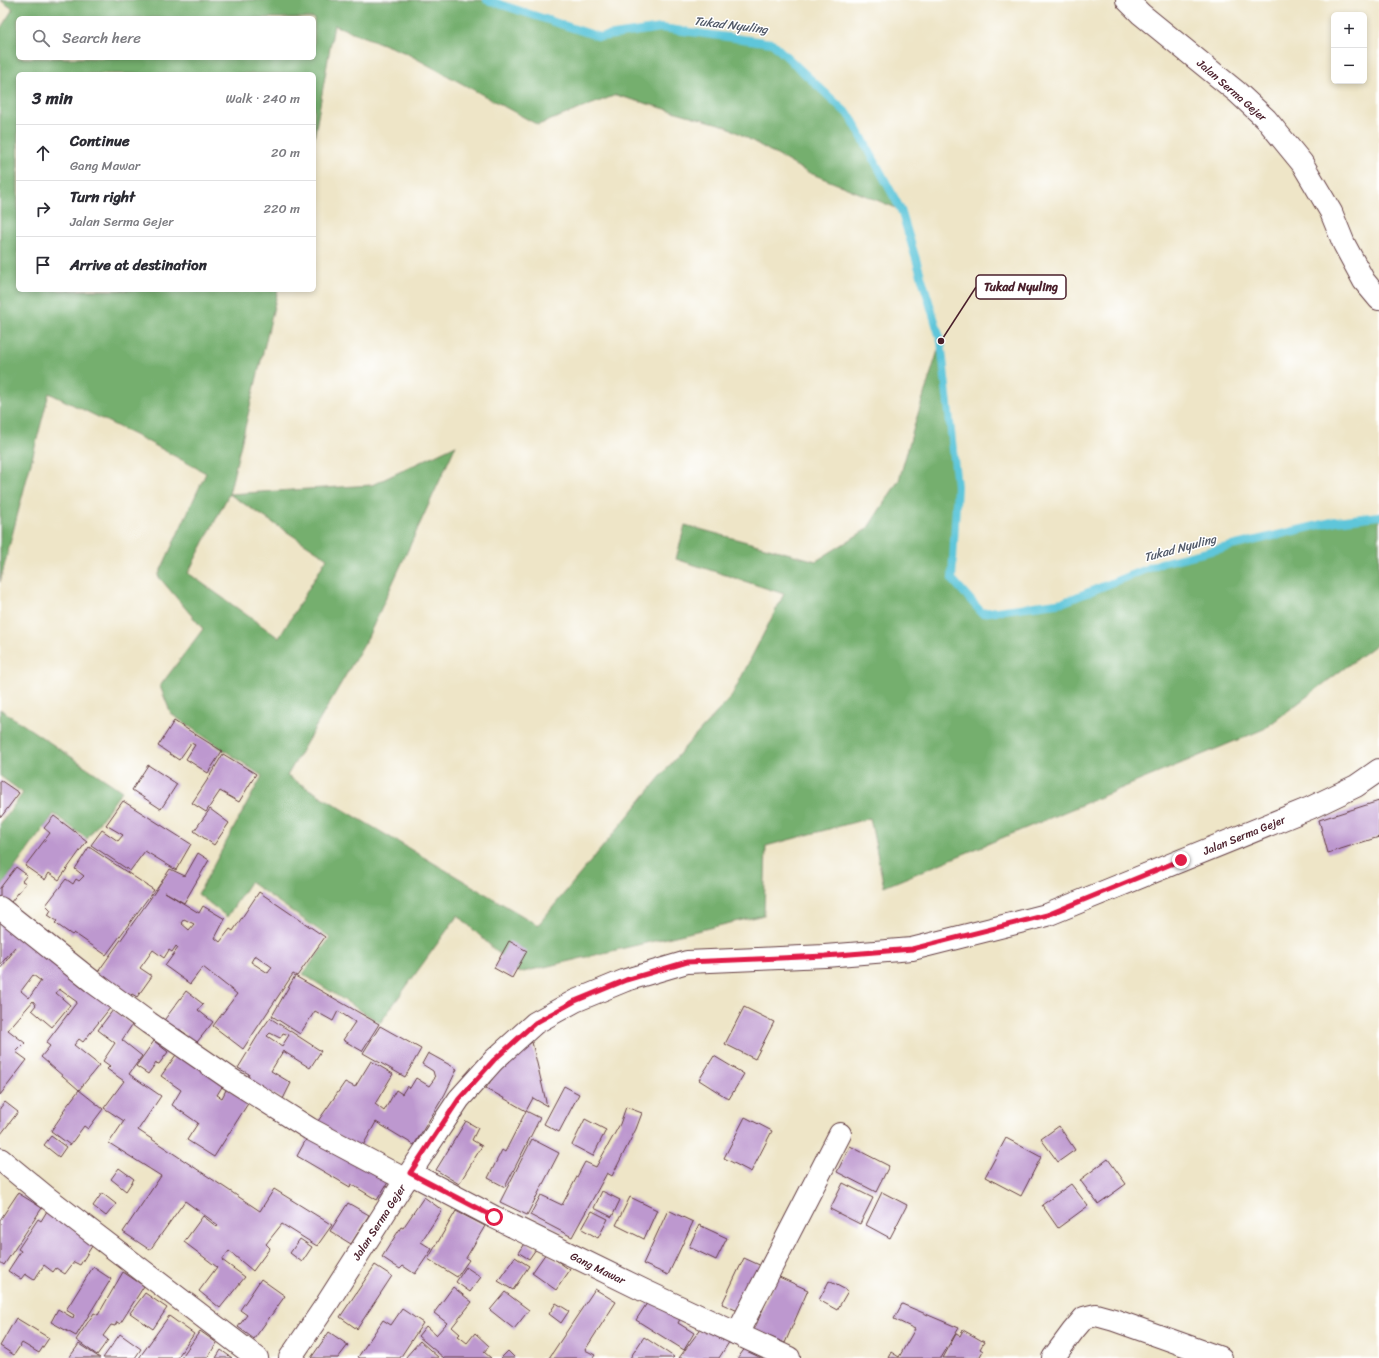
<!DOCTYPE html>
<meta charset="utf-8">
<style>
body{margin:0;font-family:Sriracha,sans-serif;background:#f7f7f7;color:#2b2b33}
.controls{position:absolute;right:12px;top:12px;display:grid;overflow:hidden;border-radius:6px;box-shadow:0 2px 6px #0003}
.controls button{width:36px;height:36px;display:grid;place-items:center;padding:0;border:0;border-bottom:1px solid #e1e1e2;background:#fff;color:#2b2b33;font:20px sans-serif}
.stop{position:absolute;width:12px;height:12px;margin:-9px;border:3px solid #e11d48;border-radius:50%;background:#fff}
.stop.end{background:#e11d48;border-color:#fff;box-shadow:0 1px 4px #0008}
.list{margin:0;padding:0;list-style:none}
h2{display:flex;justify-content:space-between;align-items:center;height:52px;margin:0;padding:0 16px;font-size:17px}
h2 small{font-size:13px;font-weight:400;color:#7c7c81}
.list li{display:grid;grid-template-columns:26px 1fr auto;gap:12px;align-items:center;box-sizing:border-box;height:56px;padding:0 16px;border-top:1px solid #e1e1e2}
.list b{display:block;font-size:15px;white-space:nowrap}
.list p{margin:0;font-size:13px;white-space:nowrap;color:#7c7c81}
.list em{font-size:13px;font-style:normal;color:#7c7c81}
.icon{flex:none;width:22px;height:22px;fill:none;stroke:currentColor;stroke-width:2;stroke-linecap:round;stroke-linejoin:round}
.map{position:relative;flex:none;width:1379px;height:1358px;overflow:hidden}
.search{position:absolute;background:#fff;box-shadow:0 2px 6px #0003;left:16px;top:16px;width:300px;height:44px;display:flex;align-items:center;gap:10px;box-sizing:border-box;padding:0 14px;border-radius:6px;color:#7c7c81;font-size:15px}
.panel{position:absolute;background:#fff;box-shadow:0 2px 6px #0003;left:16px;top:72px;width:300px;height:220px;border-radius:6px}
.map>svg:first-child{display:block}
</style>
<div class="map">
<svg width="1379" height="1358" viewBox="0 0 1379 1358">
<rect width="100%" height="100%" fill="#fff"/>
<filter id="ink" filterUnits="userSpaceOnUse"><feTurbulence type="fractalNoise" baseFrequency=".025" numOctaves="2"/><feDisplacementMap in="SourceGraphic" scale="8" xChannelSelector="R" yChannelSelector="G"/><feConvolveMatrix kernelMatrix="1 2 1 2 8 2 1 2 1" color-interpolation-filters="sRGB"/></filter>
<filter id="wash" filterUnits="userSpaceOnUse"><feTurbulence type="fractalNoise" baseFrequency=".012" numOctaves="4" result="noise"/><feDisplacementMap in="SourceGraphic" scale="16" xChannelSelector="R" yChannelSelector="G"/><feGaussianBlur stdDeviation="0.9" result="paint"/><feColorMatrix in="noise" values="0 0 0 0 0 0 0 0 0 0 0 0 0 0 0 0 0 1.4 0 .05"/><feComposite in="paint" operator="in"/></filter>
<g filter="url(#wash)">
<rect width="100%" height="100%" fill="#eee5c7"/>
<g fill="#74af6e" stroke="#5f674c" fill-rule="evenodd">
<path d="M 0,0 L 487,0 L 600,37 L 661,28 L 772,43 L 851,117 L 901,210 L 805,171 L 726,126 L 616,95 L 538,125 L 406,53 L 334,25 L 314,139 L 314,74 L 18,74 L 18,290 L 278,290 L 229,494 L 372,485 L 456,445 L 368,637 L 287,776 L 538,925 L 685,747 L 731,697 L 784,594 L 676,559 L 685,525 L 816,561 L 867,529 L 899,480 L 916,420 L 941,341 L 957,486 L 952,579 L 982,613 L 1064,602 L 1161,563 L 1336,521 L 1379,516 L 1379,642 L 1264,729 L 884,887 L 870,818 L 766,846 L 764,915 L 519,973 L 458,915 L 380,1023 L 303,974 L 330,938 L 250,882 L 227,917 L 198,894 L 262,776 L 171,714 L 160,686 L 203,629 L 158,576 L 206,473 L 143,439 L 49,393 L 0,582 L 0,29 L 13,9 ZM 18,18 L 314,18 L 314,58 L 18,58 ZM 229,494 L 327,558 L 279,638 L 188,573 Z"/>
<polygon points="0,709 122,791 87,839 54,814 0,888 0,824 23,793 0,776"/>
</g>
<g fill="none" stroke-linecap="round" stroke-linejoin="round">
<polyline stroke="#5ec6da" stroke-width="8" points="487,0 600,37 661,28 772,43 851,117 901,210 941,341 957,486 952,579 982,613 1064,602 1161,563 1336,521 1379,516"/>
</g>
<g id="blocks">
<g fill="#bd98cf" fill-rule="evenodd">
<polygon points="174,721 222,751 208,773 186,759 195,745 191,743 179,760 158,746"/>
<polygon points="223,754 256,774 239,802 220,791 206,812 192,803 206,782"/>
<polygon points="148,765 177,784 161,809 132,790"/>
<polygon points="0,780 19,793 1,817 0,816"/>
<polygon points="123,801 191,844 176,870 145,851 130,871 91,845 102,830 118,841 123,835 106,825"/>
<polygon points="1379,801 1379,837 1328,853 1319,820"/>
<polygon points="210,809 229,823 214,845 194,831"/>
<polygon points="54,816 87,841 59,880 49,873 45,880 25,866 50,833 44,828"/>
<polygon points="89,847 154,890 106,955 74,933 72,935 55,923 57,921 48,915 51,910 46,905 66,879 73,884 76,879 79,881 84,876 75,869"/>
<path d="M 198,853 L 209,860 L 184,903 L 165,892 L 199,913 L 203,906 L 225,919 L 215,938 L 220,942 L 230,929 L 233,931 L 259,892 L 325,937 L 297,976 L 293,974 L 243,1049 L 213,1026 L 237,994 L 203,967 L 190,984 L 165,966 L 178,948 L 176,946 L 172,952 L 169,950 L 164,958 L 153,950 L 140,968 L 152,976 L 137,997 L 132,994 L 128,999 L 95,976 L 150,899 L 170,869 L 185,876 ZM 184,919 L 194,924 L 189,930 L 181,923 ZM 255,955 L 272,967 L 268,973 L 251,962 Z"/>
<polygon points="16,867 27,875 22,881 26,883 7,907 0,902 0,888"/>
<path d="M 0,913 L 114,1003 L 83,1042 L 79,1039 L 74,1045 L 99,1065 L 79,1090 L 103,1109 L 88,1129 L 84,1126 L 70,1145 L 51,1131 L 64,1112 L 63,1111 L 79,1090 L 41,1057 L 50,1046 L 46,1043 L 77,1002 L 59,989 L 56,993 L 70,1005 L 52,1027 L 32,1010 L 36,1005 L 33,1001 L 8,1030 L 25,1043 L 16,1052 L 27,1060 L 0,1095 L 0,969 L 16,948 L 15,947 L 0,965 ZM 33,975 L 41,981 L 29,998 L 21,991 Z"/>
<polygon points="509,941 527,951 512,978 494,968"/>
<polygon points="295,976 379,1024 362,1051 343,1040 355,1022 338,1011 333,1021 315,1011 300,1034 272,1016"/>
<polygon points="186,991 203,1004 198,1010 213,1022 194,1046 183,1038 186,1034 179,1029 175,1034 162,1023"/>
<polygon points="744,1007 774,1022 755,1059 725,1044"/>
<polygon points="113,1010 132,1025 122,1040 142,1056 129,1074 161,1096 138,1130 260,1211 274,1189 332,1225 317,1246 282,1224 266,1244 270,1248 253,1271 229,1251 222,1260 245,1277 220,1308 199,1291 217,1267 184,1242 203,1216 217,1227 218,1225 185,1201 150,1250 123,1232 161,1176 109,1143 124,1121 104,1108 124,1081 107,1069 110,1066 103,1061 115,1043 98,1030"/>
<path d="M 270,1018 L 321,1051 L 310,1068 L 283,1051 L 271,1071 L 291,1083 L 283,1099 L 245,1082 L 249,1074 L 238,1068 L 260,1032 ZM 270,1033 L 280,1038 L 283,1033 L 289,1035 L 282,1046 L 267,1036 Z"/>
<polygon points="380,1026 421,1049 405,1077 363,1053"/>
<polygon points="154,1041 168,1052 159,1064 156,1063 148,1074 136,1066"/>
<polygon points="532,1042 547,1106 533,1098 526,1111 540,1118 505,1187 488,1178 502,1150 505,1152 526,1111 486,1088 503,1063"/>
<polygon points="178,1052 225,1082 217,1095 222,1098 227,1088 249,1102 214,1157 187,1140 198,1123 172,1105 181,1090 161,1076"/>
<polygon points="428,1053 457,1069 445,1094 414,1145 376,1122 361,1149 316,1124 345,1082 355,1087 371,1061 393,1074 375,1104 384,1111 396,1090 402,1094 407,1086 410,1088 416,1078 429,1086 435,1078 433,1071 422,1064"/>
<polygon points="714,1056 744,1074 729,1099 699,1080"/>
<polygon points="564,1086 579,1094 559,1132 544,1124"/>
<polygon points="5,1102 18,1112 1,1134 0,1133 0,1108"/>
<polygon points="626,1107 642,1113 636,1129 612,1176 607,1173 572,1237 530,1215 541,1195 562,1205 585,1162 596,1167 620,1124"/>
<polygon points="745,1117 772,1131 751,1172 724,1158"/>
<polygon points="585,1119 606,1130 593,1156 572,1145"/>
<polygon points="466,1121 478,1128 472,1140 482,1146 459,1184 436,1170"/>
<polygon points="1059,1126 1075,1150 1058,1162 1041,1139"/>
<polygon points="309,1134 390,1179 377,1200 351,1184 350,1187 297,1156"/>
<polygon points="51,1136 66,1147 59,1157 44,1145"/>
<polygon points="1006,1138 1041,1157 1021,1196 985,1177"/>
<polygon points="532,1139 559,1153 527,1215 500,1202"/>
<polygon points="850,1146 889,1166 876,1192 837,1172"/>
<polygon points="1108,1159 1126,1184 1098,1204 1080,1180"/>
<polygon points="119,1168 134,1179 126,1191 111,1179"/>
<polygon points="843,1183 873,1198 860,1224 830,1209"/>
<polygon points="1071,1184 1088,1206 1058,1228 1042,1205"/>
<polygon points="602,1191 620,1200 612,1217 594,1208"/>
<polygon points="882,1192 907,1205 890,1238 866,1225"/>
<polygon points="18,1193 42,1208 4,1265 0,1262 0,1220"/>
<polygon points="102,1193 116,1204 106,1216 93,1206"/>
<polygon points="424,1197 442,1210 421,1242 432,1249 415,1274 403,1266 400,1269 382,1257 401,1227 403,1228"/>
<polygon points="630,1197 657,1210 644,1239 616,1225"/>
<polygon points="348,1203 369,1215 351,1244 330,1231"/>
<polygon points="668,1210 693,1222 668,1275 643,1264"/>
<polygon points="47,1211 94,1243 80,1265 74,1262 65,1274 56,1268 53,1272 44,1265 34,1280 25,1274 21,1279 8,1271 21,1251 18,1249 38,1219 41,1221"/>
<polygon points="456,1211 485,1226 466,1258 469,1260 457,1277 428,1259"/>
<polygon points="592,1211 608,1219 598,1238 582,1229"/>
<polygon points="699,1225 727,1238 716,1260 689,1247"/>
<polygon points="300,1239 312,1247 302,1262 290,1253"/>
<polygon points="526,1242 536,1249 529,1259 519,1253"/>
<polygon points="546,1253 570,1270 556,1290 532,1273"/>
<polygon points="515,1257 529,1266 513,1290 498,1281"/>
<polygon points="744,1258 766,1268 745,1314 722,1304"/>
<polygon points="375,1265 392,1276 357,1329 340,1317"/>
<polygon points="93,1267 111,1279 76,1336 51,1322 58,1309 73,1318 74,1315 66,1310"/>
<polygon points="466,1267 481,1277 470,1292 456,1282"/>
<polygon points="123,1272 144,1286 120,1324 117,1322 115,1326 111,1325 103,1336 108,1340 97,1355 76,1340 94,1313 98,1315"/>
<polygon points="777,1276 808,1290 785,1343 754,1330"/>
<polygon points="261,1279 285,1296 254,1339 238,1327 247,1315 240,1310"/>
<polygon points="829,1281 848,1291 837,1310 819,1300"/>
<polygon points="453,1287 472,1302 452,1327 460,1334 458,1336 467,1343 475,1333 489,1346 484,1352 491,1358 444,1358 418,1336 426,1326 436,1335 447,1323 434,1313"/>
<polygon points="595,1289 616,1302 585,1350 595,1355 593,1358 549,1358"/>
<polygon points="505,1292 529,1310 514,1329 490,1310"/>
<polygon points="145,1293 167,1308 153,1329 130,1313"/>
<polygon points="649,1300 680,1319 678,1323 694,1333 684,1350 636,1320"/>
<polygon points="556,1303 569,1311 561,1323 549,1314"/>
<polygon points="902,1304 959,1328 941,1358 888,1358 891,1352 899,1357 915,1329 894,1319"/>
<polygon points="402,1309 423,1323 400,1358 360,1358 358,1357 383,1320 391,1325"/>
<polygon points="169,1316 194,1334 177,1358 139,1358"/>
<polygon points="16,1318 49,1338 39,1353 22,1343 14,1355 0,1346"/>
<polygon points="705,1323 733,1336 719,1358 679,1358"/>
<polygon points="963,1330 984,1342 980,1349 983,1351 979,1358 943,1358 956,1334 960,1336"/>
<polygon points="200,1331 217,1343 207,1358 181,1358"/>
<polygon points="329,1332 348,1345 338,1358 311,1358"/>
<polygon points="120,1334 141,1349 135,1358 103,1358"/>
<polygon points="644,1337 674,1357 673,1358 630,1358"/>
<polygon points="420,1341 439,1358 405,1358"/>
<polygon points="79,1344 100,1358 69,1358"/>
<polygon points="748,1344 767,1358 738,1358"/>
<polygon points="221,1350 232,1358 216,1358"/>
<polygon points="508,1351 515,1358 501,1358"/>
</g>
</g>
</g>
<g filter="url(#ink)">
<use href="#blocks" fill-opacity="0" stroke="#633d42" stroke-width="1"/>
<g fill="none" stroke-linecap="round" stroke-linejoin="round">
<g stroke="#633d42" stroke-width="24">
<g id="street">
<polyline points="1127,0 1141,14 1237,92 1266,119 1302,163 1331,212 1344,244 1364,281 1379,299"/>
<polyline points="0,908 93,982 149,1023 229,1078 310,1129 406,1180"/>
<polyline points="0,1159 45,1196 257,1358"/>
<polyline points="410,1173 494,1217 645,1291 789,1358"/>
<polyline points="737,1334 840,1134"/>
<polyline points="290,1358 326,1305 410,1173 459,1099 494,1060 535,1023 575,1001 626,980 687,962 825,956 912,949 1047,915 1310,808 1356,786 1379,770"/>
<polyline points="1053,1358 1073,1331 1084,1318 1096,1315 1114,1320 1221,1358"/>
</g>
</g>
<use href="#street" stroke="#fff" stroke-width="22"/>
</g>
</g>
<g fill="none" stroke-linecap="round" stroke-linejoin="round" filter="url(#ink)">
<polyline stroke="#e11d48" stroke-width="5" points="494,1217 410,1173 459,1099 494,1060 535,1023 575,1001 626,980 687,962 825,956 912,949 1047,915 1181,860"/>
</g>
<g text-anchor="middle" stroke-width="3" stroke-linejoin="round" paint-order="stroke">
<g font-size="11" fill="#4a1f2b" stroke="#fff">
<text transform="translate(1232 90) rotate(41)" y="4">Jalan Serma Gejer</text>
<text transform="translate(1244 835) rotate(-22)" y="4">Jalan Serma Gejer</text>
<text transform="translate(379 1222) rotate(-57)" y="4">Jalan Serma Gejer</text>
<text transform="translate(598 1268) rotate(26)" y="4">Gang Mawar</text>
</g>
<g font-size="12" font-style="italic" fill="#515968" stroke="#fff">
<text transform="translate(731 25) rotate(7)" y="4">Tukad Nyuling</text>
<text transform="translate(1180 548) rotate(-15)" y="4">Tukad Nyuling</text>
</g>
</g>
<path fill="none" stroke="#4a1f2b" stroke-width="1.5" d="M941 341L976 287"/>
<circle fill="#4a1f2b" stroke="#fff" stroke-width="1.5" cx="941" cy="341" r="4"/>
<rect fill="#fff" stroke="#4a1f2b" stroke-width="1.5" x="976" y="275" width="90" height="24" rx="4"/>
<g font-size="12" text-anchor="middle" font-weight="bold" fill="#4a1f2b">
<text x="1021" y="291">Tukad Nyuling</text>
</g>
</svg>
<div class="controls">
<button>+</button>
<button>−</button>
</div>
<div class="stop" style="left:494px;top:1217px"></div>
<div class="stop end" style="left:1181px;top:860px"></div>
<div class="search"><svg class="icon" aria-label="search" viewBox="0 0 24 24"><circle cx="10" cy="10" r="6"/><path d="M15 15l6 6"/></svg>Search here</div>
<section class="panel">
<h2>3 min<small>Walk · 240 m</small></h2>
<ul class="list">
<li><svg class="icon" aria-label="ahead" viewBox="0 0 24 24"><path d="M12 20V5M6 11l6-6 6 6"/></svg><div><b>Continue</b><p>Gang Mawar</p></div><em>20 m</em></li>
<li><svg class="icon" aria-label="right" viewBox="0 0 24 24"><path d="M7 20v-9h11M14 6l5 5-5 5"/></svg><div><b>Turn right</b><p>Jalan Serma Gejer</p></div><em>220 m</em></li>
<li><svg class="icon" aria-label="arrive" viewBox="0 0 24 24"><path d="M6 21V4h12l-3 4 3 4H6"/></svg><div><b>Arrive at destination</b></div></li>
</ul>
</section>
</div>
